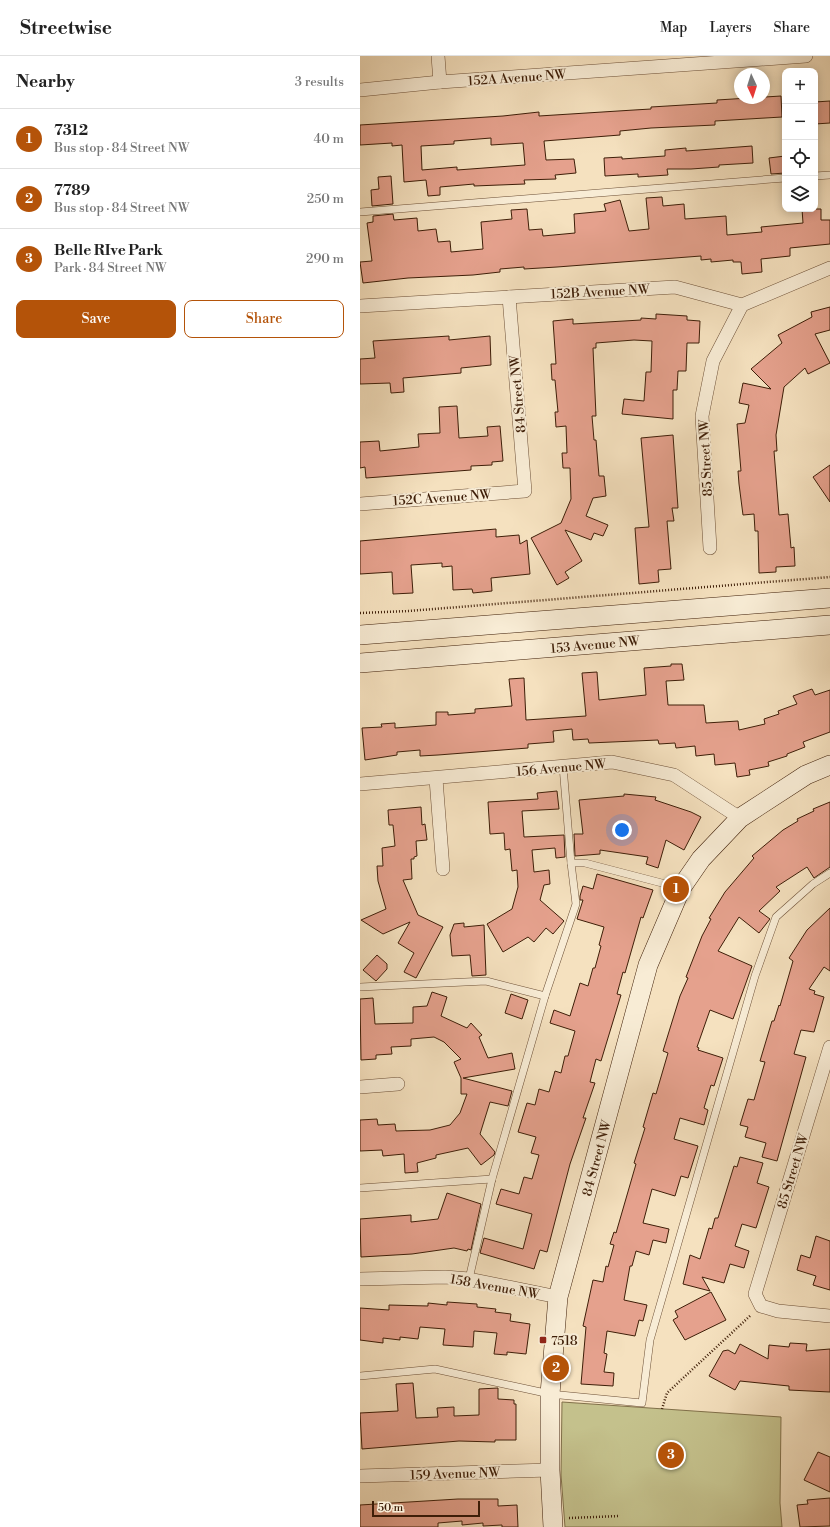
<!DOCTYPE html>
<meta charset="utf-8">
<style>
body{margin:0;font-family:"Libre Bodoni",serif;background:#f6f6f6;color:#222}
.controls{position:absolute;right:12px;top:12px;display:grid;overflow:hidden;border-radius:8px;box-shadow:0 2px 10px #0003}
.controls button{width:36px;height:36px;display:grid;place-items:center;padding:0;border:0;border-bottom:1px solid #e0e0e0;background:#fff;color:#222;font:20px sans-serif}
.compass{position:absolute;left:374px;top:12px;width:36px;height:36px;border-radius:50%;background:#fff;box-shadow:0 2px 10px #0003;rotate:176deg}
.scale{position:absolute;left:12px;bottom:10px;width:108px;box-sizing:border-box;padding-left:4px;border:2px solid #3e1e08;border-top:0;font-size:11px;line-height:14px;white-space:nowrap;color:#3e1e08;-webkit-text-stroke:3px #f8ecd5;paint-order:stroke}
.you{position:absolute;left:262px;top:774px;width:14px;height:14px;margin:-10px;border:3px solid #fff;border-radius:50%;background:#1a73e8;box-shadow:0 0 0 6px #1a73e833}
.badge{display:grid;place-items:center;width:26px;height:26px;border-radius:50%;background:#b45309;color:#fff;font-size:13px;font-weight:700}
.pin{position:absolute;translate:-50% -50%;border:2px solid #fff;box-shadow:0 1px 4px #0006}
.list{margin:0;padding:0;list-style:none}
h2{display:flex;justify-content:space-between;align-items:center;height:52px;margin:0;padding:0 16px;font-size:17px}
h2 small{font-size:13px;font-weight:400;color:#767676}
.list li{display:grid;grid-template-columns:26px 1fr auto;gap:12px;align-items:center;box-sizing:border-box;height:60px;padding:0 16px;border-top:1px solid #e0e0e0}
.list b{display:block;font-size:15px;white-space:nowrap}
.list p{margin:0;font-size:13px;white-space:nowrap;color:#767676}
.list em{font-size:13px;font-style:normal;color:#767676}
.actions{display:flex;gap:8px;padding:12px 16px}
.actions a{flex:1;padding:9px 0;border:1px solid #b45309;border-radius:8px;text-align:center;font-size:14px;color:#b45309}
.actions .main{background:#b45309;color:#fff}
.icon{flex:none;width:22px;height:22px;fill:none;stroke:currentColor;stroke-width:2;stroke-linecap:round;stroke-linejoin:round}
.map{position:relative;flex:none;width:470px;height:1471px;overflow:hidden}
header{display:flex;align-items:center;gap:24px;box-sizing:border-box;height:56px;padding:0 20px;background:#fff;border-bottom:1px solid #e0e0e0}
header strong{font-size:19px}
nav{display:flex;gap:22px;margin-inline-start:auto;font-size:14px}
main{display:flex}
aside{flex:1;background:#fff}
.map>svg:first-child{display:block}
</style>
<header>
<strong>Streetwise</strong>
<nav><a>Map</a><a>Layers</a><a>Share</a></nav>
</header>
<main>
<aside>
<h2>Nearby<small>3 results</small></h2>
<ul class="list">
<li><span class="badge">1</span><div><b>7312</b><p>Bus stop · 84 Street NW</p></div><em>40 m</em></li>
<li><span class="badge">2</span><div><b>7789</b><p>Bus stop · 84 Street NW</p></div><em>250 m</em></li>
<li><span class="badge">3</span><div><b>Belle RIve Park</b><p>Park · 84 Street NW</p></div><em>290 m</em></li>
</ul>
<div class="actions"><a class="main">Save</a><a>Share</a></div>
</aside>
<div class="map">
<svg width="470" height="1471" viewBox="0 0 470 1471">
<rect width="100%" height="100%" fill="#f5e1bf"/>
<filter id="stains"><feTurbulence type="fractalNoise" baseFrequency=".005" numOctaves="4"/><feColorMatrix values="0 0 0 0 .2 0 0 0 0 .09 0 0 0 0 .02 0 0 0 .5 -.17"/></filter>
<radialGradient id="worn" r=".72"><stop offset=".6" stop-color="#630" stop-opacity="0"/><stop offset="1" stop-color="#630" stop-opacity=".3"/></radialGradient>
<polygon fill="#c4c18c" stroke="#81704a" points="202,1346 421,1361 420,1447 422,1471 205,1471 201,1419"/>
<g fill="#e5a18d" stroke="#3e1e08" fill-rule="evenodd">
<path d="M 421,40 L 422,61 L 355,65 L 355,69 L 291,72 L 260,75 L 260,79 L 184,85 L 186,104 L 214,103 L 216,117 L 195,119 L 196,123 L 164,124 L 165,128 L 114,130 L 114,128 L 80,131 L 80,139 L 68,140 L 66,124 L 44,126 L 42,89 L 32,90 L 32,87 L 0,89 L 0,69 L 143,60 L 179,56 L 179,60 L 274,54 L 291,53 L 291,51 L 357,47 L 357,44 ZM 131,82 L 131,89 L 163,87 L 165,109 L 97,114 L 97,111 L 62,114 L 61,90 L 94,88 L 94,85 Z"/>
<polygon points="470,45 470,67 455,68 455,46"/>
<polygon points="392,90 393,107 359,109 359,111 331,113 307,113 308,119 278,121 278,118 245,120 244,102 262,101 262,103 305,100 305,94 326,92 326,95"/>
<polygon points="425,100 425,117 411,118 409,102"/>
<polygon points="31,120 33,148 12,150 11,134 19,133 18,121"/>
<polygon points="302,141 303,150 324,148 325,163 366,160 367,179 402,176 401,171 443,167 442,153 461,153 461,164 470,164 470,188 430,192 430,200 401,203 402,216 382,218 381,206 373,206 373,204 351,206 351,203 341,204 341,200 197,211 164,213 164,211 140,213 140,216 113,219 48,222 3,227 0,206 12,205 7,167 13,166 13,160 33,158 34,164 57,162 58,175 76,173 78,186 90,185 91,196 123,193 121,166 152,163 151,154 167,153 169,174 182,173 183,180 215,177 214,158 246,155 244,148 260,144 269,175 289,173 286,142"/>
<polygon points="470,251 470,274 455,278 470,307 448,318 445,312 424,331 416,379 417,395 414,395 419,459 428,458 431,492 434,491 435,510 416,511 416,516 399,517 398,475 395,475 394,458 383,459 379,428 378,415 381,415 377,368 385,367 389,349 379,347 383,327 411,333 391,313 422,287 418,279 452,261 451,256"/>
<polygon points="296,258 327,260 327,264 340,265 339,287 327,287 326,315 318,315 317,334 313,334 313,363 262,358 264,343 284,345 286,316 291,316 292,285 274,284 236,287 236,292 233,292 236,360 232,360 234,384 236,384 239,420 244,420 246,440 233,442 226,460 248,469 243,480 234,477 231,484 205,474 222,505 205,516 209,522 197,529 171,482 201,467 211,443 210,412 203,412 202,397 207,397 206,370 196,371 195,356 198,356 195,324 192,324 191,308 196,308 193,265 213,263 213,268 281,264 281,262 296,263"/>
<polygon points="89,280 89,284 130,280 131,309 101,312 101,317 43,322 44,336 31,337 30,327 0,328 0,303 15,302 13,285"/>
<polygon points="97,350 99,382 128,380 127,371 140,370 143,405 132,406 132,409 111,410 111,414 6,422 5,411 0,412 0,386 19,385 20,395 59,391 58,378 80,377 79,351"/>
<polygon points="313,379 318,452 312,452 314,465 307,465 311,513 298,514 299,526 279,528 275,472 289,471 281,382"/>
<polygon points="470,409 470,446 453,421"/>
<polygon points="136,473 136,481 159,479 160,488 167,484 170,518 131,522 132,535 113,537 112,533 93,534 92,510 82,511 82,507 51,509 53,537 33,538 32,516 0,518 0,485"/>
<polygon points="311,608 322,608 324,624 306,625 308,649 344,649 346,667 378,665 379,674 405,668 404,663 419,658 418,655 437,648 433,640 452,633 455,639 470,634 470,676 443,686 445,691 427,698 427,700 408,706 409,710 389,714 390,719 377,721 375,707 355,709 354,698 336,700 335,690 316,692 315,687 299,688 298,684 229,687 228,683 213,684 212,673 193,675 194,686 168,688 168,692 78,699 60,700 60,694 37,696 37,699 5,704 2,672 22,671 21,668 35,667 35,672 76,669 76,656 88,656 88,659 115,657 115,653 152,650 149,623 164,622 166,664 226,660 222,617 237,616 239,644 286,639 284,612 311,610"/>
<polygon points="197,735 199,753 162,755 164,781 204,779 205,801 196,802 195,792 172,794 174,816 189,814 190,828 184,829 180,844 204,865 193,878 186,872 174,886 168,881 143,896 127,868 152,853 158,831 157,814 152,815 150,793 145,794 144,777 130,778 128,746 178,743 177,737"/>
<polygon points="264,738 296,741 295,744 331,756 341,761 324,794 306,784 298,812 286,808 288,801 240,794 240,798 215,800 214,778 223,778 219,744 264,740"/>
<polygon points="470,746 470,811 454,822 447,811 416,831 420,835 399,855 410,863 399,877 379,861 358,895 392,910 373,963 350,954 337,991 339,992 338,994 363,1002 354,1030 351,1029 344,1052 348,1054 344,1069 320,1062 314,1083 338,1090 328,1122 321,1120 315,1140 292,1133 283,1167 309,1173 306,1187 293,1184 289,1199 276,1195 272,1210 270,1210 264,1244 287,1249 283,1265 279,1264 275,1280 247,1275 244,1297 247,1298 244,1316 254,1317 253,1330 221,1328 226,1271 223,1270 233,1224 243,1226 246,1210 248,1211 254,1189 250,1188 254,1176 256,1177 276,1108 274,1107 285,1072 283,1071 293,1037 296,1038 308,997 303,995 320,940 328,922 326,921 342,880 351,863 349,862 365,836 394,802 392,800 423,774 438,765 437,763 454,755 453,753"/>
<polygon points="61,751 62,769 65,768 67,784 56,785 57,800 54,801 54,803 51,803 52,823 43,824 58,859 83,871 56,922 44,916 54,897 38,887 50,866 23,878 1,864 26,853 18,825 17,810 23,810 22,792 35,790 33,769 29,769 28,754"/>
<polygon points="237,818 293,834 283,862 281,861 265,917 263,916 257,938 261,939 241,1005 236,1003 230,1026 235,1027 223,1062 226,1062 210,1108 187,1196 180,1194 174,1213 120,1197 124,1182 163,1193 172,1158 136,1148 141,1133 159,1138 164,1121 172,1123 179,1099 171,1097 176,1081 158,1076 167,1047 175,1049 179,1033 189,1036 195,1015 201,1017 205,1000 208,1000 215,975 190,967 194,954 210,960 220,927 228,930 233,912 235,912 241,890 239,889 244,871 217,863 223,844 220,844 220,840 223,830 233,833"/>
<polygon points="470,852 470,915 464,911 449,933 455,935 454,938 464,941 454,976 441,974 434,998 446,1001 417,1105 402,1101 406,1087 385,1081 388,1071 380,1069 388,1043 394,1044 405,1006 400,1005 412,965 414,965 419,949 420,950 433,905 429,902 447,874"/>
<polygon points="104,867 104,871 124,869 126,919 112,920 110,899 92,900 90,879 94,868"/>
<polygon points="17,899 27,908 27,913 16,925 3,914"/>
<polygon points="72,936 87,941 81,960 107,972 111,967 122,979 119,981 128,1002 152,997 155,1013 103,1022 152,1035 148,1050 130,1046 120,1078 135,1096 134,1099 121,1109 108,1092 76,1099 76,1102 57,1107 58,1116 45,1117 44,1098 23,1100 22,1094 0,1095 0,1064 17,1063 18,1069 35,1068 36,1075 70,1074 90,1069 100,1057 107,1038 101,1038 101,1022 94,1006 101,1003 84,986 74,981 51,983 51,990 31,991 32,998 16,999 16,1003 1,1004 0,943 13,942 15,968 53,967 53,951 67,950"/>
<polygon points="151,938 168,944 162,963 145,957"/>
<polygon points="380,1101 403,1107 397,1127 409,1131 396,1172 382,1168 375,1190 389,1195 384,1212 370,1208 364,1227 342,1221 350,1235 323,1228 330,1199 340,1203 349,1172 352,1173 355,1162 358,1162 374,1110 377,1111"/>
<polygon points="87,1137 121,1148 111,1194 108,1193 107,1195 94,1192 52,1198 1,1201 0,1163 51,1159 51,1166 78,1163"/>
<polygon points="456,1180 470,1185 470,1234 453,1229 456,1220 437,1214 441,1199 450,1202"/>
<polygon points="351,1236 366,1264 325,1284 313,1264 318,1261 315,1255"/>
<polygon points="87,1246 117,1248 117,1251 136,1253 135,1256 151,1258 150,1265 170,1268 166,1298 147,1296 147,1299 134,1298 137,1277 114,1275 113,1291 83,1289 85,1273 60,1271 58,1283 40,1281 40,1284 23,1282 23,1287 0,1284 0,1252 29,1254 29,1249 68,1250 68,1247 87,1249"/>
<polygon points="430,1287 447,1288 446,1295 470,1293 470,1336 429,1334 429,1330 380,1325 375,1334 349,1320 363,1295 368,1294 375,1298 380,1288 408,1303 409,1289 429,1291"/>
<polygon points="53,1327 56,1362 78,1361 77,1352 94,1351 94,1360 119,1359 119,1333 138,1332 138,1343 154,1344 154,1348 156,1348 156,1384 135,1384 135,1386 99,1385 2,1393 0,1357 38,1355 36,1328"/>
<polygon points="458,1396 470,1401 470,1436 444,1424"/>
<polygon points="470,1442 470,1470 440,1471 437,1449 448,1448 447,1444"/>
<polygon points="98,1443 138,1443 138,1450 157,1449 158,1471 142,1471 142,1469 123,1470 123,1467 102,1469 102,1465 78,1467 78,1471 0,1471 0,1449"/>
</g>
<g fill="none" stroke-linecap="round" stroke-linejoin="round">
<g stroke="#6c4f36" stroke-width="8">
<g id="lane">
<polyline points="455,120 470,119"/>
<polyline points="0,156 425,122"/>
<polyline points="211,807 225,807 321,832"/>
<polyline points="0,931 126,925 185,940"/>
<polyline points="0,1132 132,1123"/>
<polyline points="109,1223 132,1123 185,940 216,848 211,807 203,710"/>
<polyline points="0,1320 75,1313 190,1338 282,1347 290,1284 395,920 416,861 453,828 470,817"/>
</g>
</g>
<g stroke="#6c4f36" stroke-width="14">
<g id="street">
<polyline points="78,0 80,26"/>
<polyline points="0,34 80,26 446,0"/>
<polyline points="0,250 315,231 382,249 470,212"/>
<polyline points="0,448 165,435 149,241"/>
<polyline points="350,492 342,360 353,305 382,249"/>
<polyline points="76,723 83,813"/>
<polyline points="0,728 252,706 314,719 380,762"/>
<polyline points="470,991 395,1238 401,1250 418,1255 470,1260"/>
<polyline points="0,1031 38,1028"/>
<polyline points="0,1223 85,1221 109,1223 198,1241"/>
<polyline points="0,1420 190,1414"/>
</g>
</g>
<g stroke="#3e1e08" stroke-width="20">
<g id="secondary">
<polyline points="0,579 470,542"/>
<polyline points="0,607 470,569"/>
<polyline points="193,1471 190,1414 190,1338 198,1241 288,909 321,832 341,803 380,762 446,719 470,709"/>
</g>
</g>
<g stroke="#3e1e08" stroke-width="2.5" stroke-dasharray="1 2" stroke-linecap="butt">
<polyline points="0,557 49,555 470,521"/>
<polyline points="302,1353 307,1337 391,1259"/>
<polyline points="209,1462 260,1460"/>
</g>
<use href="#lane" stroke="#f8ecd5" stroke-width="7"/>
<use href="#street" stroke="#f8ecd5" stroke-width="13"/>
<use href="#secondary" stroke="#f8ecd5" stroke-width="19"/>
</g>
<rect fill="#8f2418" stroke="#f8ecd5" stroke-width="1.5" x="179" y="1280" width="8" height="8" rx="2"/>
<g text-anchor="middle" stroke-width="4" stroke-linejoin="round" paint-order="stroke">
<g font-size="13" fill="#3e1e08" stroke="#f8ecd5">
<text transform="translate(157 21) rotate(-4)" y="5">152A Avenue NW</text>
<text transform="translate(240 235) rotate(-3)" y="5">152B Avenue NW</text>
<text transform="translate(157 338) rotate(-95)" y="5">84 Street NW</text>
<text transform="translate(345 402) rotate(-93)" y="5">85 Street NW</text>
<text transform="translate(82 441) rotate(-4)" y="5">152C Avenue NW</text>
<text transform="translate(235 588) rotate(-5)" y="5">153 Avenue NW</text>
<text transform="translate(201 711) rotate(-5)" y="5">156 Avenue NW</text>
<text transform="translate(236 1102) rotate(-75)" y="5">84 Street NW</text>
<text transform="translate(432 1115) rotate(-73)" y="5">85 Street NW</text>
<text transform="translate(135 1230) rotate(10)" y="5">158 Avenue NW</text>
<text transform="translate(95 1417) rotate(-2)" y="5">159 Avenue NW</text>
</g>
<g font-size="13" fill="#3e1e08" stroke="#f8ecd5" text-anchor="start">
<text x="191" y="1289">7518</text>
</g>
</g>
<rect width="100%" height="100%" filter="url(#stains)"/>
<rect width="100%" height="100%" fill="url(#worn)"/>
</svg>
<div class="controls">
<button>+</button>
<button>−</button>
<button><svg class="icon" aria-label="locate" viewBox="0 0 24 24"><circle cx="12" cy="12" r="6"/><path d="M12 2v4M12 18v4M2 12h4M18 12h4"/></svg></button>
<button><svg class="icon" aria-label="layers" viewBox="0 0 24 24"><path d="M12 4l9 5-9 5-9-5zM3 14l9 5 9-5"/></svg></button>
</div>
<svg class="compass" viewBox="-18 -18 36 36"><path d="M0-13l5 13h-10z" fill="#e53935"/><path d="M0 13l5-13h-10z" fill="#767676"/></svg>
<div class="scale">50 m</div>
<div class="you"></div>
<div class="pin badge" style="left:316px;top:833px">1</div>
<div class="pin badge" style="left:196px;top:1312px">2</div>
<div class="pin badge" style="left:311px;top:1399px">3</div>
</div>
</main>
